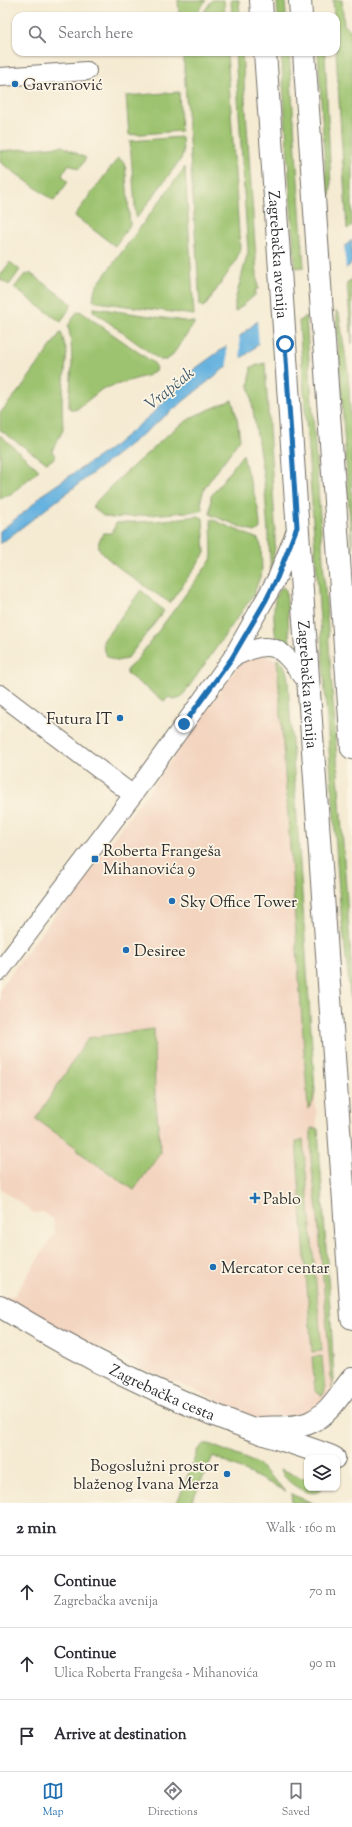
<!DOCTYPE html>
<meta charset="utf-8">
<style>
body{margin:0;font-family:"Sorts Mill Goudy",serif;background:#f7f7f7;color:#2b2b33}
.controls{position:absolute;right:12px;bottom:12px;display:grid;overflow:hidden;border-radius:8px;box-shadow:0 1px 3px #0004}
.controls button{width:36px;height:36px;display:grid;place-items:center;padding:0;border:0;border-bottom:1px solid #e1e1e2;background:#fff;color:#2b2b33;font:20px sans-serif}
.stop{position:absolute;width:12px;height:12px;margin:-9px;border:3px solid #1f6fb2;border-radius:50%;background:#fff}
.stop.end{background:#1f6fb2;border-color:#fff;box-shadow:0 1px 4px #0008}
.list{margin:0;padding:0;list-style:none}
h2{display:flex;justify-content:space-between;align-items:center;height:52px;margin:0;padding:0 16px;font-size:17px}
h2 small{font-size:13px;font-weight:400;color:#7c7c81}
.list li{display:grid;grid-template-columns:26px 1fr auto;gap:12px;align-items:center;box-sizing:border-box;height:72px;padding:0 16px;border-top:1px solid #e1e1e2}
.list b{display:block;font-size:15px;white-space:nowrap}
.list p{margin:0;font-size:13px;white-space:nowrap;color:#7c7c81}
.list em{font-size:13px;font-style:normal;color:#7c7c81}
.icon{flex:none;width:22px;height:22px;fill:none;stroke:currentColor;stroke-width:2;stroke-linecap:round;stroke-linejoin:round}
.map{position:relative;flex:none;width:352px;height:1503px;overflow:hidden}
.search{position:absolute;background:#fff;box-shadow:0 1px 3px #0004;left:12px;right:12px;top:12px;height:44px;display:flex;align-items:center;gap:10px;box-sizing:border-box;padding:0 14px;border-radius:12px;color:#7c7c81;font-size:15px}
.sheet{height:268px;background:#fff}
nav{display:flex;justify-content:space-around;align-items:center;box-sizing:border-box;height:56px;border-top:1px solid #e1e1e2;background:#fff;font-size:11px;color:#7c7c81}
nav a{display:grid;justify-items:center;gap:2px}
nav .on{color:#1f6fb2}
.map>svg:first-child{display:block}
</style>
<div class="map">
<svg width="352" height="1503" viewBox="0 0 352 1503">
<rect width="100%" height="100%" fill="#fcf5e5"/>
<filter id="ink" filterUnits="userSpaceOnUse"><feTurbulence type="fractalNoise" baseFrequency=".025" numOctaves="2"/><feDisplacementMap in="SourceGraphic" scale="8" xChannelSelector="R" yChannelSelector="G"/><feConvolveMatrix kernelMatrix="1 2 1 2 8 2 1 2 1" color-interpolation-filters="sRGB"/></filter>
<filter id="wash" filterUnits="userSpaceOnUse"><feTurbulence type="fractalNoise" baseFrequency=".012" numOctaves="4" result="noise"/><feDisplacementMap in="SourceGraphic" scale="16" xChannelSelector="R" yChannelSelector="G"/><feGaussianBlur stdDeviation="0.9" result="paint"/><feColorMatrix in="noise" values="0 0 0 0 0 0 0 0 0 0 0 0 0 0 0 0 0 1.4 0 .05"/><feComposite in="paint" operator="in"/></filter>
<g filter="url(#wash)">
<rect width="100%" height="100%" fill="#f5ebd3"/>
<path fill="#f3d4bf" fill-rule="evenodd" d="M 264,656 L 281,661 L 287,672 L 334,1378 L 332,1389 L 315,1415 L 258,1422 L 205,1394 L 140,1368 L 102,1348 L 86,1346 L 0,1297 L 9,1297 L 15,1295 L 55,1232 L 53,1220 L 43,1212 L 34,1213 L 0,1188 L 0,988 L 158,779 L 239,665 L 245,660 ZM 153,1029 L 157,1122 L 76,1150 L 77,1148 Z"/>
<g fill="#9dc36f" stroke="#64774d">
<polygon points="178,0 206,0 195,16 179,16"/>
<polygon points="212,0 224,0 225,16 201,16"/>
<polygon points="231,0 239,0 240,16 232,16"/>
<polygon points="277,0 285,0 286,16 278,16"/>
<polygon points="333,0 342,0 344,25 352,31 352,226 347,229 336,52 336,16 334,16"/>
<polygon points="183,52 227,52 240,249 236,261 206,305 202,307 200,305"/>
<polygon points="235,52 242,52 258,289 255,290 255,295 235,312 235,301 248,252"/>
<polygon points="281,52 289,52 304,267 295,268"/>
<polygon points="318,52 325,52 331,187 330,196 327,198"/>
<polygon points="179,92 181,131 129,135 126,96"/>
<polygon points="182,137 183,153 181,159 136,219 130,141"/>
<polygon points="62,146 86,158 79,169 69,164 62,175 68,182 54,201 0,162 0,151"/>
<polygon points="118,158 125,163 130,225 115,246 76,217 75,215"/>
<polygon points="185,167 194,315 97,302 93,299 95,288"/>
<polygon points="10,262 20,270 9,285 0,279 0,276"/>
<polygon points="30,273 72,304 61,322 14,288 25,274 28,275"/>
<polygon points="352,279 352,344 347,283"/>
<polygon points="95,308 191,322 194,322 194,324 171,357 166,360 160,360 93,311 93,308"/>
<polygon points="80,311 155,364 156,370 149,375 102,389 77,409 73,410 69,408 69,402 72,364 71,340 68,326 77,312"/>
<polygon points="336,311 339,313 348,372 352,436 352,554"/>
<polygon points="306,316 348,916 352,975 352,1011 340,905 299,321"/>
<polygon points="61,332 67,352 62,401 63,430 52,451 56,457 47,463 0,430 0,413 22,387"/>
<polygon points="265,363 275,522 275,546 271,572 264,480 249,385 251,367"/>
<polygon points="232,400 237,418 240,439 205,487 201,499 202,509 200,511 112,518 103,516 92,506 113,484 172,431 194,416"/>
<polygon points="0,435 39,470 11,494 0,499"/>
<path d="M 243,454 C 247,479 260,501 260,527 L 259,530 L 254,532 L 211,515 L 210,513 L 211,496 Z"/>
<path d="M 198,516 L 203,518 L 205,553 L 170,603 C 157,594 102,559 99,548 C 97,542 101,538 103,533 L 112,533 L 116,523 L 156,521 Z"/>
<polygon points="211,519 258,539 261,545 262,571 254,594 181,698 174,700 169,697 164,701 127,674 127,669 136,661 211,560 212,555"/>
<path d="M 283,587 L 286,590 L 290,644 L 287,647 L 276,641 C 275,628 269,594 283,587 Z"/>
<polygon points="141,590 164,611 127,659 116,661 108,657 104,651 103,641"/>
<path d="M 277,659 C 290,665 288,686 289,697 L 315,1091 L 313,1102 L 308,1109 Z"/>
<polygon points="154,1029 155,1095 161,1152 134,1190 76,1150 77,1148 36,1119 88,1038"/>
<polygon points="311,1128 318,1129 331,1321 334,1378 332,1389 318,1218 311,1161"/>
<polygon points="303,1139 322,1351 312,1352 296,1142"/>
<polygon points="322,1356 325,1391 323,1395 321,1395 315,1391 312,1357"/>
<polygon points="204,1444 209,1444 256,1463 286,1491 213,1456 191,1503 177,1503 198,1449"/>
<path d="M 281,1469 L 307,1480 L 307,1488 L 323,1488 C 316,1502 283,1483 281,1469 Z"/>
<polygon points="291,1493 293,1495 313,1503 292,1503"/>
</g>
<polygon fill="#66b2df" stroke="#486e85" points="352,240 352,263 247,354 226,367 119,453 0,544 0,531 27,510 43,494 114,446 152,414 192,371 239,337"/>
<g fill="#f5ebd3">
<polygon points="344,243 346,270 259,346 257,319"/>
<polygon points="239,334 241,360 228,368 226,344"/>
</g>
</g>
<g filter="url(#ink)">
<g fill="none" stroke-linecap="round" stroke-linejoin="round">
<g stroke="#726e66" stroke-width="20">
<g id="street">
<polyline points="0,77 87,71"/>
<path d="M 232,658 C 277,636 280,648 308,683"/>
<polyline points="0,694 133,795"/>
<polyline points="0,971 133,795 232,658 277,578 297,528"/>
</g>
</g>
<g stroke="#726e66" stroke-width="24">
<g id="secondary">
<polyline points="261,0 262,16"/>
<polyline points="300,0 301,16"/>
<path id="s1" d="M 265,52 L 352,1318"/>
<polyline points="304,52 352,748"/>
<path id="s2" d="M 0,1306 C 78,1354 162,1396 248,1428 C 276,1439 306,1446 334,1458"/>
<path d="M 261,1428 C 276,1427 297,1429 311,1422 C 329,1414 340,1394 352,1379"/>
</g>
</g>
<use href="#street" stroke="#fff" stroke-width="18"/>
<use href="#secondary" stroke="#fff" stroke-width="22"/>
</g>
</g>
<g fill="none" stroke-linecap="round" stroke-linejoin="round" filter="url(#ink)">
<polyline stroke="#1f6fb2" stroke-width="5" points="184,724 232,658 266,600 277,578 297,527 285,344"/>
</g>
<g fill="#1f6fb2" stroke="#fcf5e5" stroke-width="1.5">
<circle cx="15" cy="84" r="4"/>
<circle cx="120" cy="718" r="4"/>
<rect x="91" y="855" width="8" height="8" rx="2"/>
<circle cx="172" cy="901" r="4"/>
<circle cx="126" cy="950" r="4"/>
<path d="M253 1192h4v4h4v4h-4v4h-4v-4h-4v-4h4z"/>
<circle cx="213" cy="1267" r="4"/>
<circle cx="227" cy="1474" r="4"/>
</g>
<g text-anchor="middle" stroke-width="3.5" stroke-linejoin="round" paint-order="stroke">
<g font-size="16" fill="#2b2b2b" stroke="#fcf5e5" text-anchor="start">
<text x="23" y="90">Gavranović</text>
<text x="112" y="724" text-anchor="end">Futura IT</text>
<text x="103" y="856">Roberta Frangeša<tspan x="103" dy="18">Mihanovića 9</tspan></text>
<text x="180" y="907">Sky Office Tower</text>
<text x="134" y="956">Desiree</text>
<text x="263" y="1204">Pablo</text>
<text x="221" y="1273">Mercator centar</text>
<text x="219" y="1471" text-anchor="end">Bogoslužni prostor<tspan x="219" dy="18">blaženog Ivana Merza</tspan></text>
</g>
<g font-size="16" fill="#2b2b2b" stroke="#fcf5e5">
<text dy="6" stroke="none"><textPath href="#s1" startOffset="203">Zagrebačka avenija</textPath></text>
<text dy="6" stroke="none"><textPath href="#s1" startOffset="634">Zagrebačka avenija</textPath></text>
<text dy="6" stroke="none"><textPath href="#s2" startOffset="184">Zagrebačka cesta</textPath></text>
</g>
<g font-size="17" font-style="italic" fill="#405a6a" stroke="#fcf5e5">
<text transform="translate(169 388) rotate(-39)" y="6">Vrapčak</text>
</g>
</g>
</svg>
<div class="controls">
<button><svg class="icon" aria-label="layers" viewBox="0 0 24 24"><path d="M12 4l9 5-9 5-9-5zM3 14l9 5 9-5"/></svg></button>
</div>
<div class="stop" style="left:285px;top:344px"></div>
<div class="stop end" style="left:184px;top:724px"></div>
<div class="search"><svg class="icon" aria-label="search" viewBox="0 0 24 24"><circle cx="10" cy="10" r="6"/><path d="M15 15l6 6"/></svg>Search here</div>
</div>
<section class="sheet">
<h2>2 min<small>Walk · 160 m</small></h2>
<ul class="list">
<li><svg class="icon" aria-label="ahead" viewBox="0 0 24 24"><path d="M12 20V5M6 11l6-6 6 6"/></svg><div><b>Continue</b><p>Zagrebačka avenija</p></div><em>70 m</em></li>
<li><svg class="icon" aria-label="ahead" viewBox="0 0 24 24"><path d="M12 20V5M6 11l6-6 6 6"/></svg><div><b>Continue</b><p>Ulica Roberta Frangeša - Mihanovića</p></div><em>90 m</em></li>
<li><svg class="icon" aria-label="arrive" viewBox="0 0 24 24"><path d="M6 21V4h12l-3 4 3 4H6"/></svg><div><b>Arrive at destination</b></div></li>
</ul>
</section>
<nav>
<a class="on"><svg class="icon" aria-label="map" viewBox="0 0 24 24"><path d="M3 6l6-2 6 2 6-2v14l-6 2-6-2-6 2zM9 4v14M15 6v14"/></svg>Map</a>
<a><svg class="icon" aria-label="directions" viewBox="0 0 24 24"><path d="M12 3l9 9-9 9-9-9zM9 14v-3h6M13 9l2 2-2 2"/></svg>Directions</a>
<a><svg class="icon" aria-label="saved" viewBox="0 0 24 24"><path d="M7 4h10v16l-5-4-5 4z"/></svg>Saved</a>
</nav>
